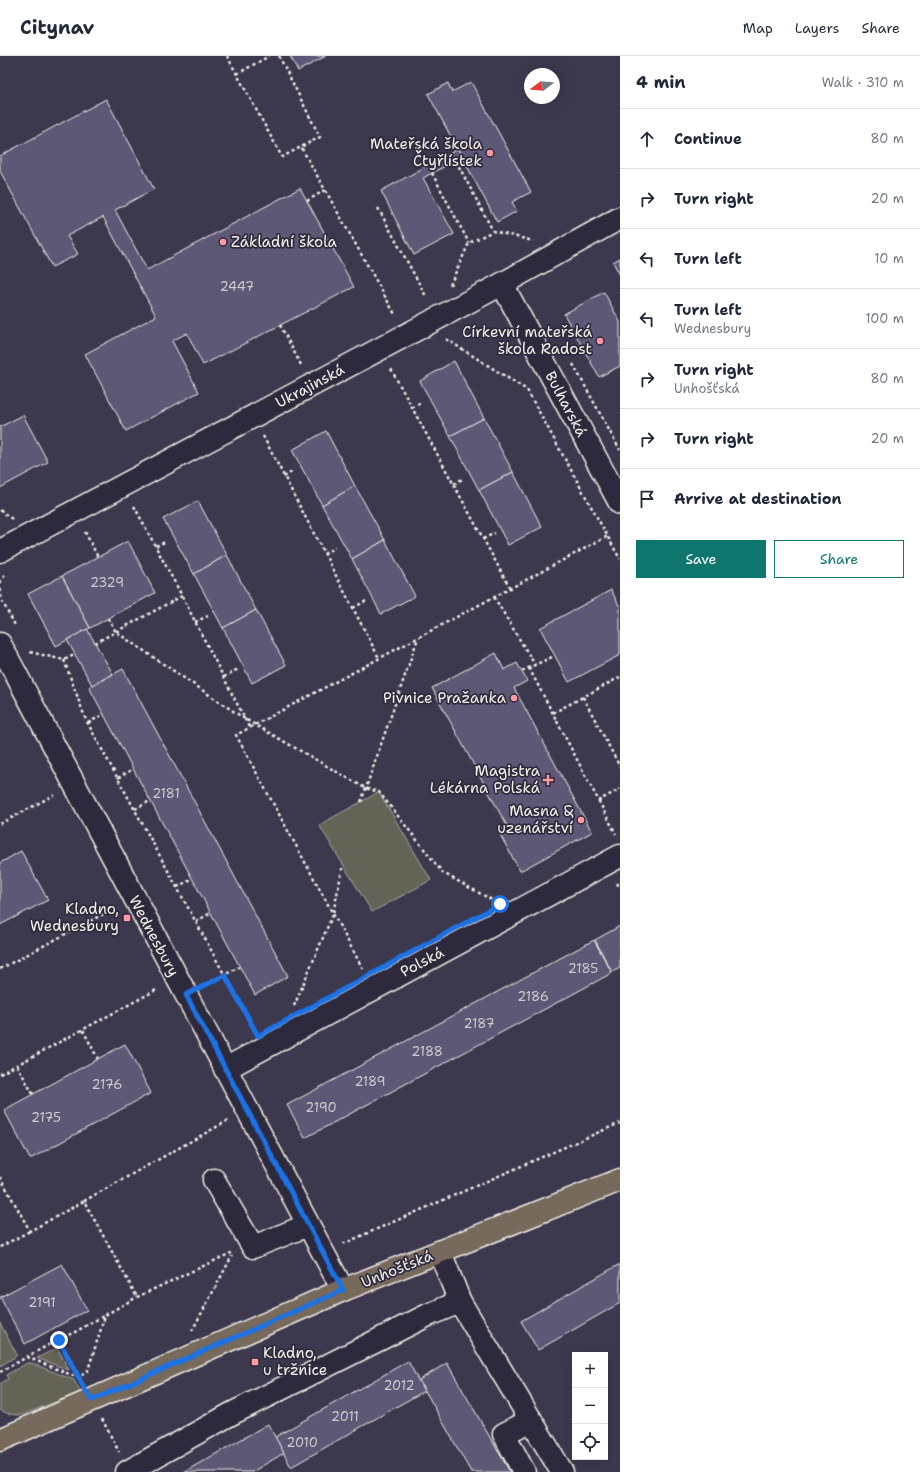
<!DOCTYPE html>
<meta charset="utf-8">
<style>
body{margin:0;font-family:"Shantell Sans",sans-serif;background:#f6f6f7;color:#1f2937}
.controls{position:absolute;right:12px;bottom:12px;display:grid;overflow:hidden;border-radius:0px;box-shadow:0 4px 16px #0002}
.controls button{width:36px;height:36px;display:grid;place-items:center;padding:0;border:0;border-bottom:1px solid #e0e1e3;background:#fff;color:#1f2937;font:20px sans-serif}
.compass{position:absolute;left:524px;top:12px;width:36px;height:36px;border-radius:50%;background:#fff;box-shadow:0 4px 16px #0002;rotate:254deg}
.stop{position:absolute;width:12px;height:12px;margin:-9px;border:3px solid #1a73e8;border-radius:50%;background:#fff}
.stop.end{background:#1a73e8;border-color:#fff;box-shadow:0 1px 4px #0008}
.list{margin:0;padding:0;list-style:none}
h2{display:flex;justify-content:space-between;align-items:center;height:52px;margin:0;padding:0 16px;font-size:17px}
h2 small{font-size:13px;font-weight:400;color:#747a83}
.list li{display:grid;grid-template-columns:26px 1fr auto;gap:12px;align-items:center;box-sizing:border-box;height:60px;padding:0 16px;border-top:1px solid #e0e1e3}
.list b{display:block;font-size:15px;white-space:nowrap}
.list p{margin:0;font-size:13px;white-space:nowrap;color:#747a83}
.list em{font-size:13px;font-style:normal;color:#747a83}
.actions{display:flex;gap:8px;padding:12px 16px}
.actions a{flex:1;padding:9px 0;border:1px solid #0f766e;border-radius:0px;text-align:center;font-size:14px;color:#0f766e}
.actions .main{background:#0f766e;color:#fff}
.icon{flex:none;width:22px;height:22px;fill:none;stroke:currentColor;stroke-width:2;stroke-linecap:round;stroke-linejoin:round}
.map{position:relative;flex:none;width:620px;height:1416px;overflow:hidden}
header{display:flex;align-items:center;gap:24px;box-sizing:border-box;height:56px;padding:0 20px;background:#fff;border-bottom:1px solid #e0e1e3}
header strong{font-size:19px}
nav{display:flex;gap:22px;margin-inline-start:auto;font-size:14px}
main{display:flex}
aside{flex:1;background:#fff}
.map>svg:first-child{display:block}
</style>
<header>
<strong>Citynav</strong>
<nav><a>Map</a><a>Layers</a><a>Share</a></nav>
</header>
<main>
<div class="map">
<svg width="620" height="1416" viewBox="0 0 620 1416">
<rect width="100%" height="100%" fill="#3c384e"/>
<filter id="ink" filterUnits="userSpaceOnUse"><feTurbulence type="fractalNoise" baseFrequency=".025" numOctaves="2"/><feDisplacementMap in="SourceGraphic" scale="8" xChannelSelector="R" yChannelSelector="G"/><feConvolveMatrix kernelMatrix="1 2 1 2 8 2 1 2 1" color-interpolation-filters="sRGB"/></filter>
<g filter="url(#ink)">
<g fill="#646456" stroke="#acaa9f">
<polygon points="379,736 431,824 372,856 319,769"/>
<polygon points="0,1267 17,1299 15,1301 0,1310"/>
<polygon points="57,1292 58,1293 69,1314 37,1302"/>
<path d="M 27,1307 L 31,1307 L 74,1324 L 80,1336 L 22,1359 C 14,1359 7,1358 0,1354 L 0,1328 L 8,1323 L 6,1319 Z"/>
</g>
<g fill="#5c5976" stroke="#f4f1e8">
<polygon points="290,0 326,0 298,15"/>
<polygon points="471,26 531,136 512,146 517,155 497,166 428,38 448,27 452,36"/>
<polygon points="106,43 154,133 115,154 147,214 300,132 354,231 203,309 187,277 172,285 199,336 126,375 85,298 156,260 103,161 67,180 78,198 52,211 0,115 0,100"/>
<polygon points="458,93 462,101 423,122 454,178 414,199 381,135"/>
<polygon points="620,202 620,219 613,206"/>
<polygon points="604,236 620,266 620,310 599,321 564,258"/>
<polygon points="454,305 484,362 450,380 420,325"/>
<polygon points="23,359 48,406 0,432 0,371"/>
<polygon points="484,362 513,416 479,434 450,380"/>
<polygon points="326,375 355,430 322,449 292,394"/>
<polygon points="513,416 542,471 508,489 479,434"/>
<polygon points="355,430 385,484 352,503 322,449"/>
<polygon points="198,445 227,499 194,518 163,463"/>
<polygon points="385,484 415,540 381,558 352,503"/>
<polygon points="128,485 155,537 90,572 62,520"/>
<polygon points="227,499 256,554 223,572 194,518"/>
<polygon points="62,520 90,572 56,590 28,538"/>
<polygon points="611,534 620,551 620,599 569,626 540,572"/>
<polygon points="256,554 286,609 252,627 223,572"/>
<polygon points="87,573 113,618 92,629 67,584"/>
<polygon points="496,597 504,614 517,607 527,625 514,632 592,776 520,815 498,775 507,770 432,632"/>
<polygon points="123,613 288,920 255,939 89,631"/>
<polygon points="21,795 48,844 0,869 0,807"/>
<polygon points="620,870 620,912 612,916 595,884"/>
<polygon points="594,884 612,917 305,1082 287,1049"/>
<polygon points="125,988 151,1037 30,1103 4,1054"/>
<polygon points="62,1208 87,1254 25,1288 0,1241"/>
<polygon points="620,1208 620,1247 538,1294 521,1265"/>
<polygon points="408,1305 424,1335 291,1411 275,1381"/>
<polygon points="447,1307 510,1416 471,1416 419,1324"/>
<polygon points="268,1368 284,1397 252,1416 184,1416"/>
</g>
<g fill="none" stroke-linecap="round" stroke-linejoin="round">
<g stroke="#f4f1e8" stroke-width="25">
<g id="minor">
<polyline points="502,228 620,447"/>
<polyline points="0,495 502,228 620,162"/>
<polyline points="0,588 343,1234"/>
<polyline points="225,1013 620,800"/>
<polyline points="214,1124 253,1191 308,1169"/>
<polyline points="440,1196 460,1246 562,1416"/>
<polyline points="127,1416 231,1358 428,1259 460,1246"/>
<polyline points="524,1416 504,1378 531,1364"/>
</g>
</g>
<g stroke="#f4f1e8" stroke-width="25">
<polyline id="major" points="0,1384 343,1234 620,1124"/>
</g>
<g stroke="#f4f1e8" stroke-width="2.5" stroke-dasharray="3 3" stroke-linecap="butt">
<polyline points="227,0 282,101 301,91"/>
<polyline points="279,0 320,81 301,91 396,260"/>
<polyline points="237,18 269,0"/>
<polyline points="456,105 493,175"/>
<polyline points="432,117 469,187"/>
<polyline points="307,145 325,134"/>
<polyline points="378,152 427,242"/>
<polyline points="450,229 469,187 493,175 533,185"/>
<polyline points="280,269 301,309"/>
<polyline points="446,283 527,334 620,503"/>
<polyline points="573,308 620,394"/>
<polyline points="391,313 510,532"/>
<polyline points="412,352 422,346"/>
<polyline points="263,380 379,602"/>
<polyline points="284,421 293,415"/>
<polyline points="454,428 464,422"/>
<polyline points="134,450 182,540 249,671"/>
<polyline points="0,454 12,463"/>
<polyline points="85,476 98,501"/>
<polyline points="483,483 495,477"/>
<polyline points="156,490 167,485"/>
<polyline points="324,498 335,491"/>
<polyline points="0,527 6,517"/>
<polyline points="0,533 2,545 16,571"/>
<polyline points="494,541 535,609"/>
<polyline points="353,552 366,545"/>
<polyline points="108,562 116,576 245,663 365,732 379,736 443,817 492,844"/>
<polyline points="195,566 208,560"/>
<polyline points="95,587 182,540"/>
<polyline points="30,596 64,604 74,599"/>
<polyline points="64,604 86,664 254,973"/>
<polyline points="529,612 616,778"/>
<polyline points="522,615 554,600"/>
<polyline points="224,621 238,613"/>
<polyline points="620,621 583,641 620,711"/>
<polyline points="553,657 583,641"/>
<polyline points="88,667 104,658"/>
<polyline points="118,722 133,713"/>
<polyline points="598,745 620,733"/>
<polyline points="361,746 418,582"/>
<polyline points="135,753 150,745"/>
<polyline points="0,768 54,739"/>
<polyline points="617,827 620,832"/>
<polyline points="177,831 192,823"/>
<polyline points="196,865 211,857"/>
<polyline points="0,913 109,855 113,851"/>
<polyline points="363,913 236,679 608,480"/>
<polyline points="206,929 239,911"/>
<polyline points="294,950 333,858 343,809"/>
<polyline points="83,974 98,1003"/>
<polyline points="17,1009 33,1038"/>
<polyline points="0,1018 158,933"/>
<polyline points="0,1121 30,1175 84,1145 137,1241"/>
<polyline points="84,1145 229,1064"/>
<polyline points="343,1187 345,1187 620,1067"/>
<polyline points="0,1191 30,1175"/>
<polyline points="192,1275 232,1200"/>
<polyline points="59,1283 80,1324"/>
<polyline points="27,1301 79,1322 88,1314 105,1260"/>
<polyline points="0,1316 59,1283 75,1276 137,1241 231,1197"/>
<polyline points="102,1363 119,1396"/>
</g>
<use href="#minor" stroke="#2f2a3d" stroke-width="22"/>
<use href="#major" stroke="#77695c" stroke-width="22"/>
</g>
</g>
<g fill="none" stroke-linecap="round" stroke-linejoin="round" filter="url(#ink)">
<polyline stroke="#1a73e8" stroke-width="5" points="59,1284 85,1334 92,1344 343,1234 186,939 225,919 258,980 500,848"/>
</g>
<g fill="#ff9aa2" stroke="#2f2a3d" stroke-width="1.5">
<circle cx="490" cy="97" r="4"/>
<circle cx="223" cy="186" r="4"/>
<circle cx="600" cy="285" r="4"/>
<circle cx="514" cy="642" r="4"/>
<path d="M546 718h4v4h4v4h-4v4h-4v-4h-4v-4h4z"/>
<circle cx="581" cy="764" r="4"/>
<rect x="123" y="858" width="8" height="8" rx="2"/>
<rect x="251" y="1302" width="8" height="8" rx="2"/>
</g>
<g text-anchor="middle" stroke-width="3.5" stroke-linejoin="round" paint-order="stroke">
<g font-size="13" fill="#cecbcc">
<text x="237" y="235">2447</text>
<text x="107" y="531">2329</text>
<text x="166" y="742">2181</text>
<text x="583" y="917">2185</text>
<text x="533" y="945">2186</text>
<text x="479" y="972">2187</text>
<text x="427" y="1000">2188</text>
<text x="370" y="1030">2189</text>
<text x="107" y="1033">2176</text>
<text x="321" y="1056">2190</text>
<text x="46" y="1066">2175</text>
<text x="42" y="1251">2191</text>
<text x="399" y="1334">2012</text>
<text x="345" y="1365">2011</text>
<text x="302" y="1391">2010</text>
</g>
<g font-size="15" fill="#f4f1e8" stroke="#2f2a3d" text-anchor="end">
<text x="482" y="93">Mateřská škola<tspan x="482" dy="17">Čtyřlístek</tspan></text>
<text x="231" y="191" text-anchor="start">Základní škola</text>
<text x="592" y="281">Církevní mateřská<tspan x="592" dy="17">škola Radost</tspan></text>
<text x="506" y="647">Pivnice Pražanka</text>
<text x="540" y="720">Magistra<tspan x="540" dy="17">Lékárna Polská</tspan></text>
<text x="573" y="760">Masna &amp;<tspan x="573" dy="17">uzenářství</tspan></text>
<text x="119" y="858">Kladno,<tspan x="119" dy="17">Wednesbury</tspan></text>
<text x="263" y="1302" text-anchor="start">Kladno,<tspan x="263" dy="17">u tržnice</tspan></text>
</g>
<g font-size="15" fill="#f4f1e8" stroke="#2f2a3d">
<text transform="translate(310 330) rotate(-28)" y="5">Ukrajinská</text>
<text transform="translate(566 348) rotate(62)" y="5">Bulharská</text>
<text transform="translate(154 880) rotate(62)" y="5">Wednesbury</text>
<text transform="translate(422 906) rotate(-28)" y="5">Polská</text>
<text transform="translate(397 1213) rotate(-22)" y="5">Unhošťská</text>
</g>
</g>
</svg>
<div class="controls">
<button>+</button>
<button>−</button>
<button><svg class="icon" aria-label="locate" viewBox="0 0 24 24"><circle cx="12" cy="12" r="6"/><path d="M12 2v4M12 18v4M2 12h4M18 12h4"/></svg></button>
</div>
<svg class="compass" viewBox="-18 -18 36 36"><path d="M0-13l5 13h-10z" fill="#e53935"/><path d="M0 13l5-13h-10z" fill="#747a83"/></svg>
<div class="stop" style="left:500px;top:848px"></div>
<div class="stop end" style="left:59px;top:1284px"></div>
</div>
<aside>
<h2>4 min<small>Walk · 310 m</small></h2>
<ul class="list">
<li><svg class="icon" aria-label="ahead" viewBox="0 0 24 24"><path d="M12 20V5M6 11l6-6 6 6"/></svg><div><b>Continue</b></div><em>80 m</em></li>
<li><svg class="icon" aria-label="right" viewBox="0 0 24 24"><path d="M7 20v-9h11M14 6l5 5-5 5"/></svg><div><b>Turn right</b></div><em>20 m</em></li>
<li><svg class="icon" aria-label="left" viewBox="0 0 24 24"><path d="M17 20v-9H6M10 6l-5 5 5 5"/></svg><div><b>Turn left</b></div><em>10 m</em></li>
<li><svg class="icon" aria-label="left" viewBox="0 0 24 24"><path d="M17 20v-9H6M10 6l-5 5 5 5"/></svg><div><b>Turn left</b><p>Wednesbury</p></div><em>100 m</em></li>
<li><svg class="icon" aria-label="right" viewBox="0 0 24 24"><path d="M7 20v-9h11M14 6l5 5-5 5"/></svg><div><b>Turn right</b><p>Unhošťská</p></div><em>80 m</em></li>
<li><svg class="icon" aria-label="right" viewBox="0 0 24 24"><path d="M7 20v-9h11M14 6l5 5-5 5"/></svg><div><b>Turn right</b></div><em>20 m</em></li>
<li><svg class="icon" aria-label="arrive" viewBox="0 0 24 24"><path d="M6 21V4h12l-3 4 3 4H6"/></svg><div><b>Arrive at destination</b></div></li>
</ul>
<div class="actions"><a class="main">Save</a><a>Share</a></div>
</aside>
</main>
